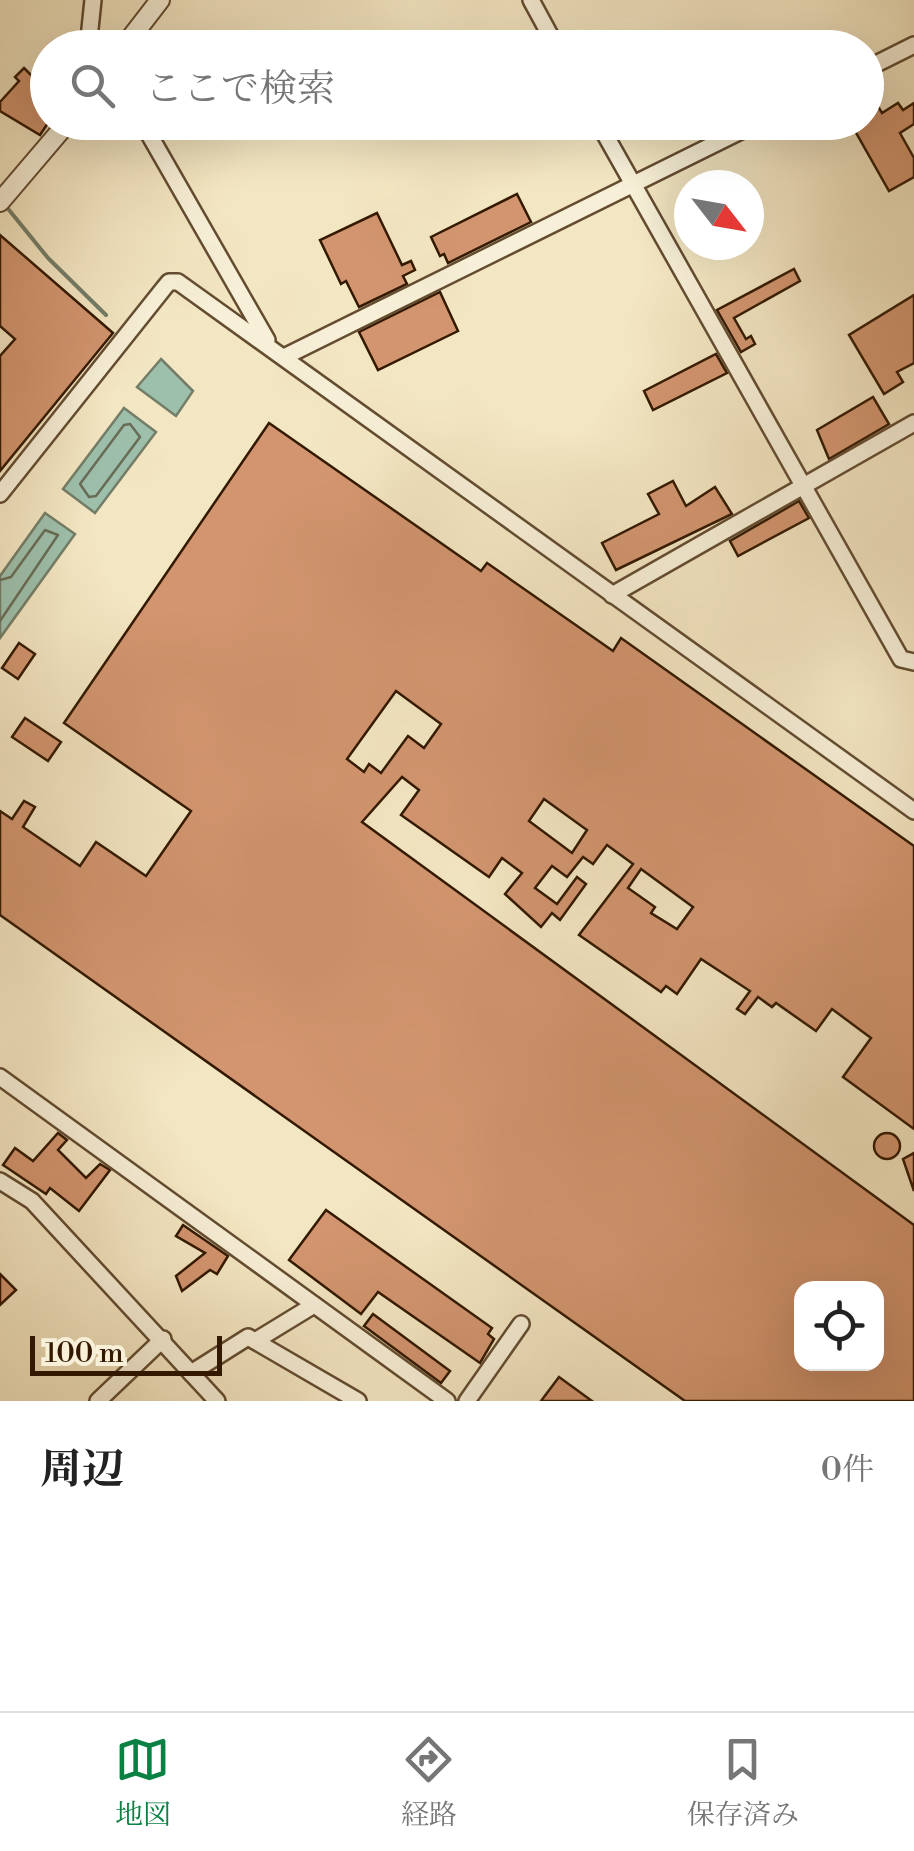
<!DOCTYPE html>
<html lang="ja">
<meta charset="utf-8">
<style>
body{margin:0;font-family:"Libre Bodoni","Noto Serif JP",serif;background:#f2f2f2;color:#222}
.controls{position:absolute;right:30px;bottom:30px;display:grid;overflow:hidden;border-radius:20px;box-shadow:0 10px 40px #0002}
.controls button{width:90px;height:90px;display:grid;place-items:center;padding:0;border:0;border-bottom:2px solid #e0e0e0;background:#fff;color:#222;font:50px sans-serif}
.compass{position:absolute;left:674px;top:170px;width:90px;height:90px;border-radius:50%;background:#fff;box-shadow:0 10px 40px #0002;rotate:121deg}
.scale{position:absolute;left:30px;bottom:25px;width:192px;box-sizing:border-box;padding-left:10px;border:5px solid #331900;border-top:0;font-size:28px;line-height:35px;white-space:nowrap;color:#331900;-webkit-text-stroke:8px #f7efd7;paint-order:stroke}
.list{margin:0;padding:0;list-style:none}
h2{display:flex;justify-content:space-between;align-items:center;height:130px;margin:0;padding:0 40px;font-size:42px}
h2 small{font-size:32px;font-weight:400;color:#767676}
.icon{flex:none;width:55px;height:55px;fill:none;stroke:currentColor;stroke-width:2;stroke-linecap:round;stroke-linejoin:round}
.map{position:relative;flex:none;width:914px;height:1401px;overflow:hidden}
.search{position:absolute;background:#fff;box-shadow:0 10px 40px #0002;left:30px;right:30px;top:30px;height:110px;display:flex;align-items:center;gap:25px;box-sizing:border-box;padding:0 35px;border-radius:55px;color:#767676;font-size:38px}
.sheet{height:310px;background:#fff}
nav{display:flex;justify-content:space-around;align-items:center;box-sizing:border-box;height:140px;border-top:2px solid #e0e0e0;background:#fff;font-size:28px;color:#767676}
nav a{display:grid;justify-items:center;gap:5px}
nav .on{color:#0b8043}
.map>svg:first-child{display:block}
</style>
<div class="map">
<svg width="914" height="1401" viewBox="0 0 914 1401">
<rect width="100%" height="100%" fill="#f3e6c2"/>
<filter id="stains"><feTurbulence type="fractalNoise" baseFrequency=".002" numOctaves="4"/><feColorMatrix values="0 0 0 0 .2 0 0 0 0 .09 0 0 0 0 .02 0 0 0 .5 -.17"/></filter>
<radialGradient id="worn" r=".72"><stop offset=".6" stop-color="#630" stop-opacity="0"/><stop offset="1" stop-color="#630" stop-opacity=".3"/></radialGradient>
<g fill="#9dc0ac" stroke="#737d67" stroke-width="2.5">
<polygon points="161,359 193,391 176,416 137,387"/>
<polygon points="124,408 156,432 95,513 63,489"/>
<polygon points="45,513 75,534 0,638 0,576"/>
</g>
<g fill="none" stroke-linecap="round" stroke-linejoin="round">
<g stroke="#686c56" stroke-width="2.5">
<polygon points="130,424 140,437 96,496 89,497 80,484 124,425"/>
<polyline points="0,580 11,577 45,530 58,535 0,621"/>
</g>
<polyline stroke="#737d67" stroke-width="4" points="5,205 48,258 106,315"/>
</g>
<g fill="#d2956f" stroke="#331900" stroke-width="2.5" fill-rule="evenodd">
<polygon points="24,68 38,82 48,72 48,123 40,135 0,111 0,102 19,81 15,77"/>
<polygon points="866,86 882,113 898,103 903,110 914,103 914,124 900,133 914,158 914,177 889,191 850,122 866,122"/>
<polygon points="517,194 531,222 448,263 444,254 440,256 431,237"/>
<polygon points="377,213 402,265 411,261 415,270 403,276 407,284 359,307 346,281 341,284 320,240"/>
<polygon points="0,235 113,333 0,471 0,356 15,339 0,326"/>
<polygon points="794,269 800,281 734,318 746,339 751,336 755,344 741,352 717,310"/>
<polygon points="440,292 458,331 378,370 359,332"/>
<polygon points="914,295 914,363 897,372 903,382 884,394 849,335"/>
<polygon points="716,354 727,373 653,410 644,391"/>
<polygon points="873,397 889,424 829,459 817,430"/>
<path d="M 269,423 L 481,571 L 487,563 L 613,651 L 621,638 L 914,846 L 914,1129 L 843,1077 L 871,1038 L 832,1009 L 816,1031 L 776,1003 L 772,1007 L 758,997 L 745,1014 L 737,1009 L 750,991 L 701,959 L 677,994 L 666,986 L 661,992 L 579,935 L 633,864 L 607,845 L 593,864 L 583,857 L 567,877 L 552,866 L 535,888 L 557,904 L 577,877 L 586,884 L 560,920 L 552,913 L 541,927 L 505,894 L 522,873 L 502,858 L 489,877 L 401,815 L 419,790 L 402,777 L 362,822 L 914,1225 L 914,1401 L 685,1401 L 0,915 L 0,811 L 12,819 L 24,801 L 35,807 L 23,827 L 80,866 L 96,842 L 146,876 L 191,811 L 64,723 ZM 396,691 L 441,724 L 424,748 L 408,736 L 381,773 L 369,764 L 364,772 L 347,759 ZM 544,799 L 587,830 L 572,853 L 529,821 ZM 641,869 L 693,907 L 677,929 L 651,913 L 655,907 L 628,888 ZM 802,1288 L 876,1288 L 876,1364 L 802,1364 Z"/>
<polygon points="673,481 686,506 715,487 732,514 616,570 602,543 659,514 648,494"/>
<polygon points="799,501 809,518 738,556 730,541"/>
<polygon points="19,643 35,654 18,679 2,668"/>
<polygon points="25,718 61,742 48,761 12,737"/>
<circle cx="887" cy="1146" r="13"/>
<polygon points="58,1133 67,1140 58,1150 86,1178 100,1164 110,1170 79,1211 50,1188 46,1194 3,1165 15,1148 33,1161"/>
<polygon points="914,1153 914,1191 903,1159"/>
<polygon points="326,1210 492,1328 488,1334 494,1339 480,1363 378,1292 361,1314 289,1260"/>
<polygon points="183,1225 228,1256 217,1274 210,1270 182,1291 176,1276 205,1253 176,1236"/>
<polygon points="0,1274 16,1290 0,1305"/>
<polygon points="373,1314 450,1371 441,1383 364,1326"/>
<polygon points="559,1377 592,1401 541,1401"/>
</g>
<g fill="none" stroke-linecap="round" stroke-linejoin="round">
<g stroke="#634c30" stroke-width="20">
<g id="minor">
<polyline points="531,0 557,48"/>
<polyline points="88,48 93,0"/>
<polyline points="866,69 914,45"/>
<polyline points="142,122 267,340"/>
<polyline points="598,122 901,659 914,662"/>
<polyline points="284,357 759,122"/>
<polyline points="0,494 164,288 169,282 178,282 914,811"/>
<polyline points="612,595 914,423"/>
<polyline points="0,1077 447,1401"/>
<polyline points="0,1181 32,1201 217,1401"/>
<polyline points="255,1341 314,1305"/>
<polyline points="191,1373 248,1337 358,1401"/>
<polyline points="98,1401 163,1339"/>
<polyline points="467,1401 521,1324"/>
</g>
</g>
<g stroke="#634c30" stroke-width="22">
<g id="tertiary">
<polyline points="123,48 160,0"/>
<polyline points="0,202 68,122"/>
</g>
</g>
<use href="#minor" stroke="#f7efd7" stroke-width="15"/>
<use href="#tertiary" stroke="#f7efd7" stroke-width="18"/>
</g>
<rect width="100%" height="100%" filter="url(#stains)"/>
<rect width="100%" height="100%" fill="url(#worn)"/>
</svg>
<div class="controls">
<button><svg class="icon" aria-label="locate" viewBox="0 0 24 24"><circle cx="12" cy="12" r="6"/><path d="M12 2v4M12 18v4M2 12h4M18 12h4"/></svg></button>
</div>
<svg class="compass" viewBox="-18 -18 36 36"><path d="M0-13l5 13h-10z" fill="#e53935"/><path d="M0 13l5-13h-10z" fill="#767676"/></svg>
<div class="scale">100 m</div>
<div class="search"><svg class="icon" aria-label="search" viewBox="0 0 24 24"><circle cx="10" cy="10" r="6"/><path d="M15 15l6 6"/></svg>ここで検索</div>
</div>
<section class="sheet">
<h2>周辺<small>0件</small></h2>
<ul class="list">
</ul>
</section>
<nav>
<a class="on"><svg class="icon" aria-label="map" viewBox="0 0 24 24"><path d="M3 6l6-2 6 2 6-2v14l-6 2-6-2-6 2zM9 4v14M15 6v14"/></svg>地図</a>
<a><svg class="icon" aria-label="directions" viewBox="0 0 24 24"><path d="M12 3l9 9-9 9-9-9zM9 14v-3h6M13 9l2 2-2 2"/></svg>経路</a>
<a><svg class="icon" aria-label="saved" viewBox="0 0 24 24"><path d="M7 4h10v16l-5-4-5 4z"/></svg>保存済み</a>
</nav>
